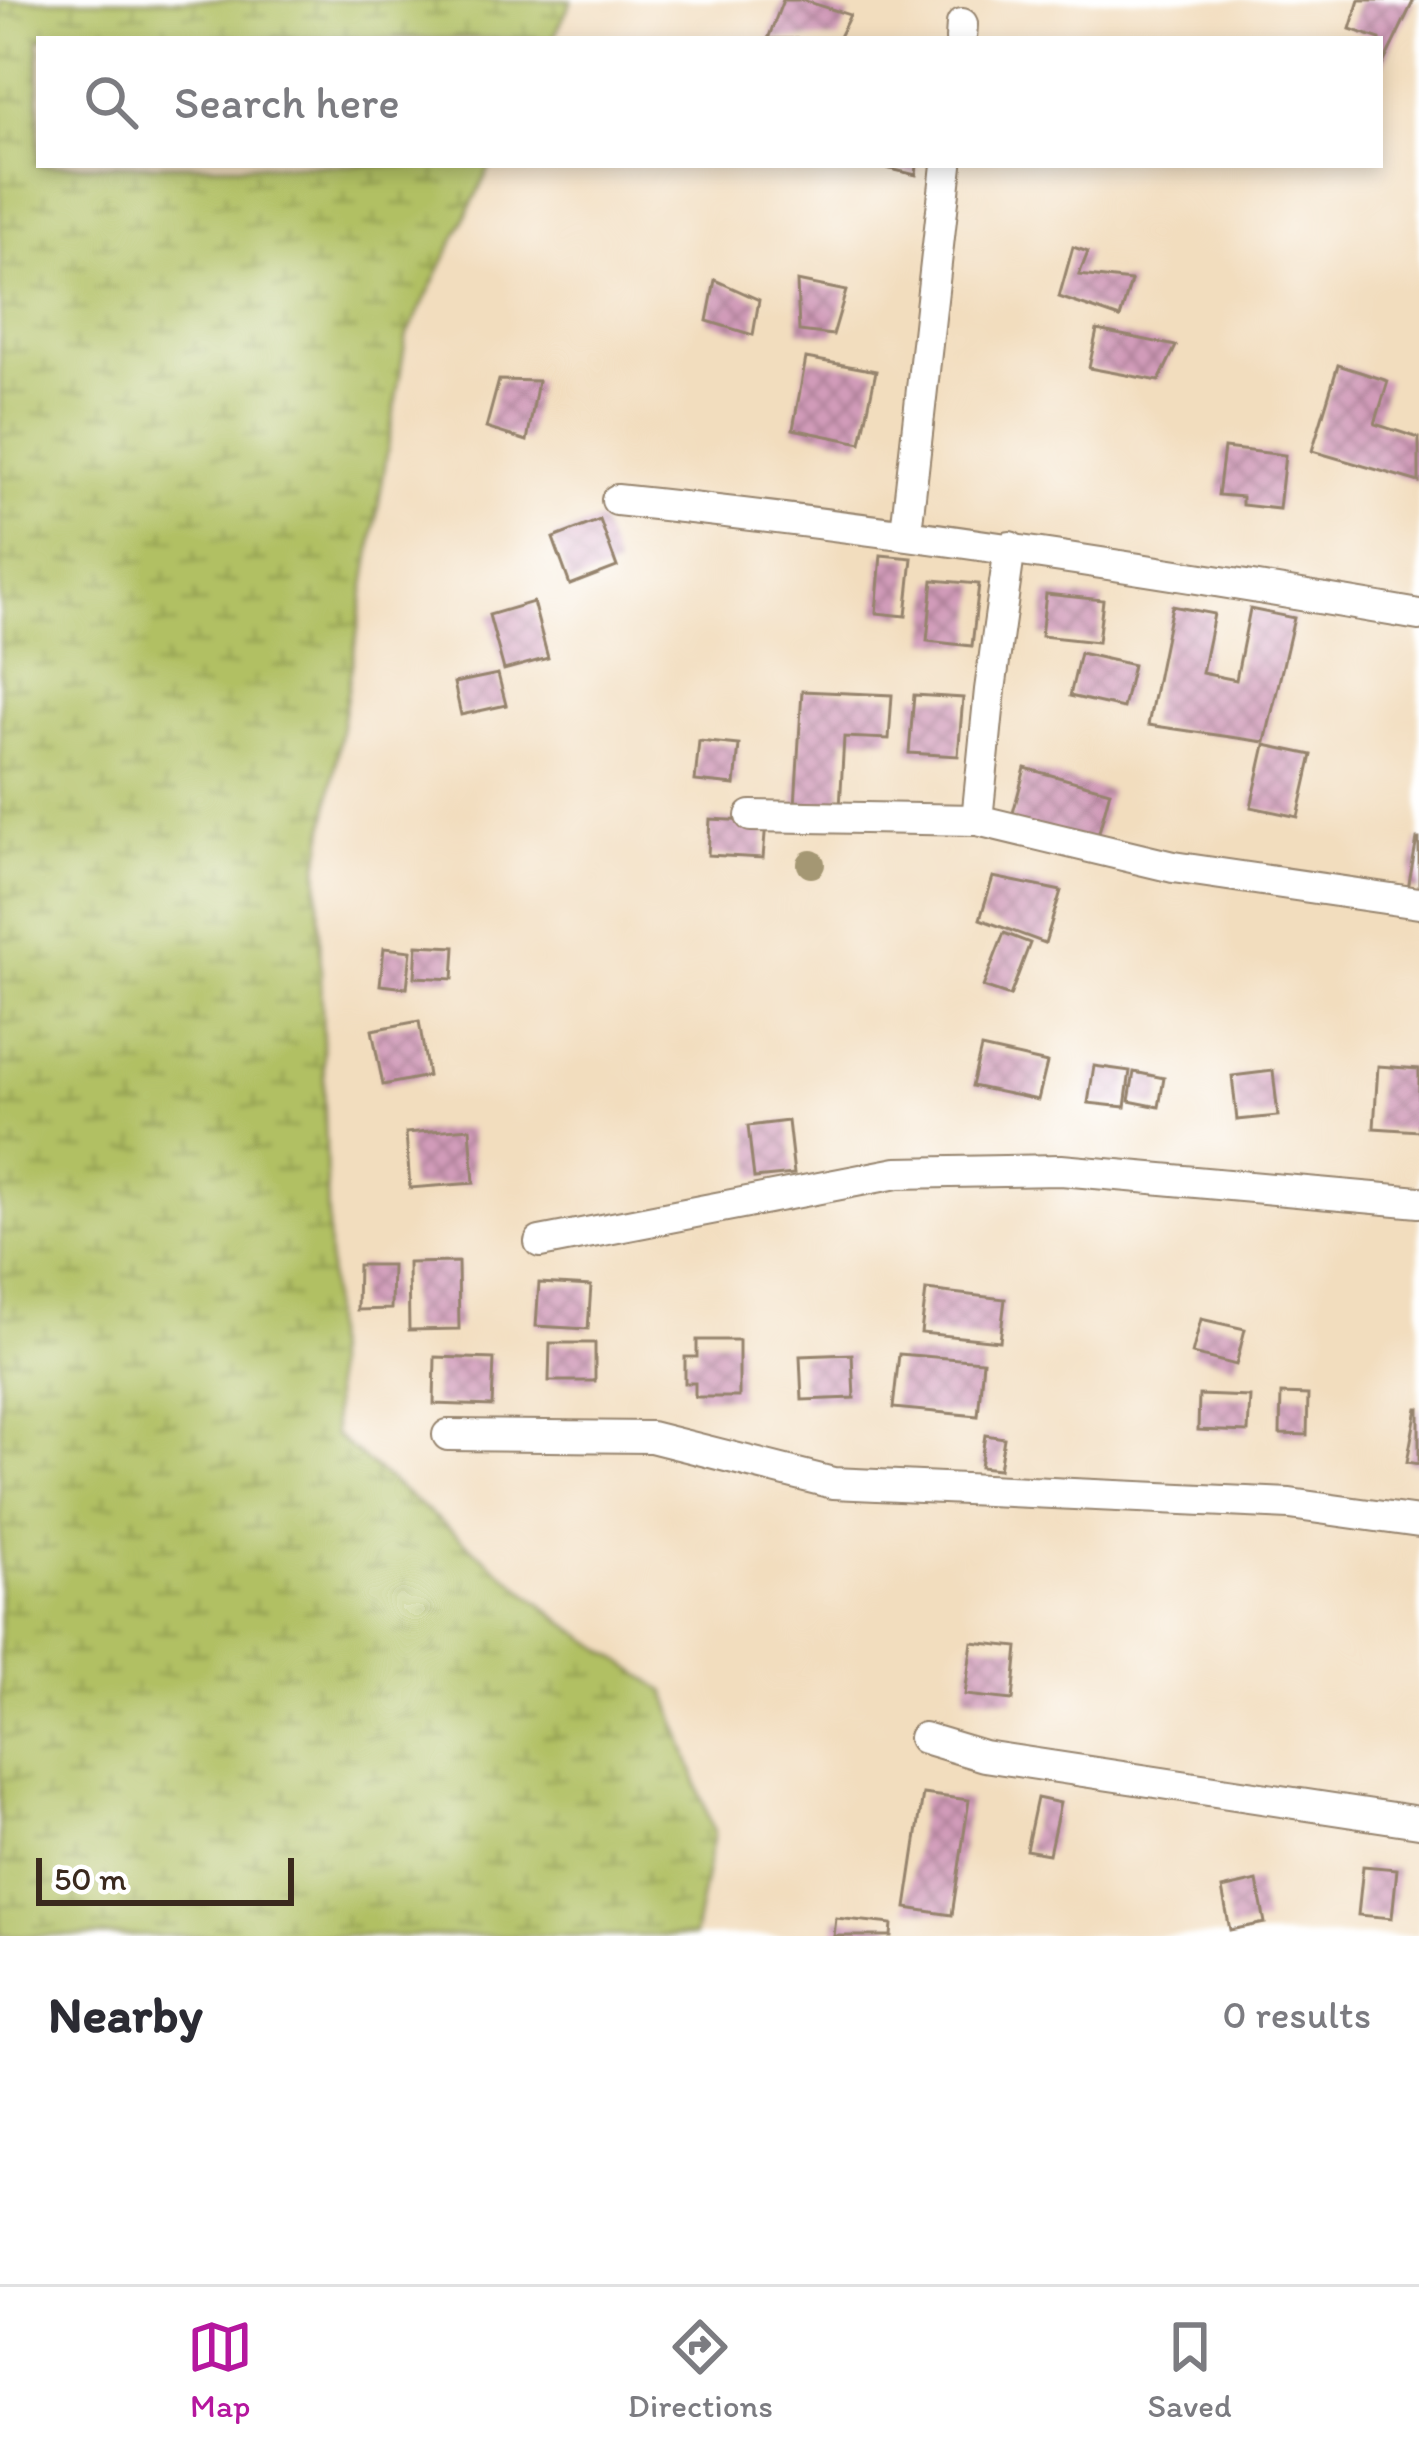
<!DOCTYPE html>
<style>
body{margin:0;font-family:Itim,sans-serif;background:#f2f2f3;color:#2b2b33}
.scale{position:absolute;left:36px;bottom:30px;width:258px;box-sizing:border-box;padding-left:12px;border:6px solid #3b2a1e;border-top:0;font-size:33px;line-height:42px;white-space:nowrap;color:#3b2a1e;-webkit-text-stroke:9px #fff;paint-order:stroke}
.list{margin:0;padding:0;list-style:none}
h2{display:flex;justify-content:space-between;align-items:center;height:156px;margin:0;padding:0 48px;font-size:51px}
h2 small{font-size:39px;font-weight:400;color:#7c7c81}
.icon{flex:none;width:66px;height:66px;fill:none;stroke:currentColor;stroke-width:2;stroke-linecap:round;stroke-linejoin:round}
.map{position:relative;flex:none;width:1419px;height:1936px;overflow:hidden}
.search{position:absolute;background:#fff;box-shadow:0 6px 18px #0003;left:36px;right:36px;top:36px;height:132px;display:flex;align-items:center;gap:30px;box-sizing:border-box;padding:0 42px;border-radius:0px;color:#7c7c81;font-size:45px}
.sheet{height:348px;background:#fff}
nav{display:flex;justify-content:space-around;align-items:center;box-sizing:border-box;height:168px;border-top:3px solid #e1e1e2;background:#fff;font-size:33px;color:#7c7c81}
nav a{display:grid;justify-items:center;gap:6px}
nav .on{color:#b5179e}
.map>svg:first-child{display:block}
</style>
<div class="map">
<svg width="1419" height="1936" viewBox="0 0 1419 1936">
<defs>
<pattern id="wetland-marsh" width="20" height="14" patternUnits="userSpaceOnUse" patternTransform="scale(3)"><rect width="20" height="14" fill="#b1c063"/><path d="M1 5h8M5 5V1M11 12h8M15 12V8" fill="none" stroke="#919c51"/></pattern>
<pattern id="building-cross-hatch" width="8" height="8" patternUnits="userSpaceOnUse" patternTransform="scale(3)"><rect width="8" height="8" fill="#d19bb9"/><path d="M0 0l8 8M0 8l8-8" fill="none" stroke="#ab7f96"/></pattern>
</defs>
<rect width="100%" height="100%" fill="#fff"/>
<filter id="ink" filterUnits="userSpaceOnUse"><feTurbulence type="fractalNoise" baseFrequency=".00833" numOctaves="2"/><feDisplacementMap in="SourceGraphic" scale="24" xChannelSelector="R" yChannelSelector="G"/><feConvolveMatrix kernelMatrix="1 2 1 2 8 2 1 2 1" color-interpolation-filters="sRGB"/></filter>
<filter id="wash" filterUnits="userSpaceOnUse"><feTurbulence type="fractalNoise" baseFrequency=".004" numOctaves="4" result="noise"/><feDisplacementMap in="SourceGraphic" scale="48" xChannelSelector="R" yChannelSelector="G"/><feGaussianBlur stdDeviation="2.7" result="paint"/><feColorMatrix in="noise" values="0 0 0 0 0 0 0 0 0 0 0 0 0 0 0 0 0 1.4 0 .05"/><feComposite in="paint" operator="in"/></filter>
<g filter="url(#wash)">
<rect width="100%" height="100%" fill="#f2ddbe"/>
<polygon fill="url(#wetland-marsh)" stroke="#767540" stroke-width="3" points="0,0 572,0 553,39 39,39 39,165 491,165 406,338 318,870 334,1435 563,1622 666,1692 714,1833 694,1936 0,1936"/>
<g id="blocks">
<g fill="url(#building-cross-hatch)">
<polygon points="783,0 802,0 850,15 838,39 768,39"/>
<polygon points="1359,0 1414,0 1380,70 1380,39 1350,29"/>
<polygon points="882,165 917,165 916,175 882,167"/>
<polygon points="1073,247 1088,252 1079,275 1131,281 1120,318 1059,297"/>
<polygon points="715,280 759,300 753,335 707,321"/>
<polygon points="797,281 846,291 833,335 799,331"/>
<polygon points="1097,330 1176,346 1159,381 1089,368"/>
<polygon points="806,358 876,371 861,443 793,429"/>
<polygon points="1338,365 1388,381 1375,424 1419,438 1419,482 1312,451"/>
<polygon points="499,380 538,381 527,441 486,428"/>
<polygon points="1224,448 1285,455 1279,509 1242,505 1242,497 1218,495"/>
<polygon points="600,520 617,567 570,585 553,538"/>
<polygon points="881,555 912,558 906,616 876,613"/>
<polygon points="933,580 979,584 972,646 927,641"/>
<polygon points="1046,594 1103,600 1098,642 1041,636"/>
<polygon points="533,602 548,658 504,670 489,615"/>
<polygon points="1172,606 1214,614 1202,673 1236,680 1250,609 1294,618 1265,742 1148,725"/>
<polygon points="1080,653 1133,665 1123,708 1070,696"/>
<polygon points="498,674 506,705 461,715 454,683"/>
<polygon points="802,691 892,695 889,739 844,737 840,808 795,806"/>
<polygon points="914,695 963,698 958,756 909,753"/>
<polygon points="699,741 739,745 735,785 695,781"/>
<polygon points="1265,745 1312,755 1298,817 1251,807"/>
<polygon points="1025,768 1110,791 1095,847 1010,824"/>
<polygon points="710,819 766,822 763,858 708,855"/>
<polygon points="1417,839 1419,839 1419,891 1408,889"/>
<polygon points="993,877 1061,891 1045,943 980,919"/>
<polygon points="1004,933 1030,943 1010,996 983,987"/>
<polygon points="417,945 455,947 453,979 415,977"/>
<polygon points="384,948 411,951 407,988 380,985"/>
<polygon points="419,1021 428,1076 383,1085 372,1030"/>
<polygon points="981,1048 1047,1063 1038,1100 972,1086"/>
<polygon points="1094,1066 1130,1071 1125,1107 1088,1103"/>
<polygon points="1378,1066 1419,1069 1419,1131 1374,1128"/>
<polygon points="1273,1071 1278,1116 1237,1120 1232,1076"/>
<polygon points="1134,1072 1164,1078 1159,1107 1129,1101"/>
<polygon points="788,1121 794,1174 754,1178 748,1126"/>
<polygon points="470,1128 474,1183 410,1188 406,1133"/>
<polygon points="458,1262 459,1329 409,1330 408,1263"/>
<polygon points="358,1265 392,1265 391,1309 357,1310"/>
<polygon points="539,1283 591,1286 588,1329 536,1326"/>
<polygon points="926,1290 1005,1299 1000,1341 921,1333"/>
<polygon points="1201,1319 1245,1329 1236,1365 1192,1354"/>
<polygon points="697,1340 739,1340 739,1397 695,1397 695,1383 685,1383 685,1357 697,1357"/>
<polygon points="550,1343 595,1343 595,1381 549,1381"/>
<polygon points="852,1354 854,1398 802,1400 800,1356"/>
<polygon points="899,1354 983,1361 978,1416 893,1408"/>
<polygon points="435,1357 494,1359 492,1406 434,1404"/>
<polygon points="1281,1394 1308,1395 1307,1435 1280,1434"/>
<polygon points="1199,1395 1250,1397 1248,1432 1198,1430"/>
<polygon points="1417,1408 1419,1408 1419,1464 1407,1462"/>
<polygon points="985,1435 1004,1438 999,1469 980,1467"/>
<polygon points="972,1642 1018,1647 1013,1700 965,1695"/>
<polygon points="923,1794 969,1800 952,1915 906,1908"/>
<polygon points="1037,1798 1060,1803 1049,1854 1026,1850"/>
<polygon points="1363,1866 1397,1869 1392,1918 1358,1915"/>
<polygon points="1257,1881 1265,1923 1230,1930 1222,1889"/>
<polygon points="836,1918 892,1924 891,1936 834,1936"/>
</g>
</g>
</g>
<g filter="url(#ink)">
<use href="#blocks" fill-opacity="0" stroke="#96846e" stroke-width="3"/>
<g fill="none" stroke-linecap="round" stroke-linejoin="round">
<g stroke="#96846e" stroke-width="34">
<g id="street">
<polyline points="961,39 962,24"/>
<path d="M 617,500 C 887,528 1152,569 1419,615"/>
<polyline points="906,532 947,165"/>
<polyline points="751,816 977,820 1173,867 1419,903"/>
<polyline points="977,820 990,690 1010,547"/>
<polyline points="540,1242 897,1173 1061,1170 1419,1202"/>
<polyline points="448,1435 651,1437 833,1483 1290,1504 1419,1522"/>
<polyline points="924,1738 984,1756 1419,1822"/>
</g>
</g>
<use href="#street" stroke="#fff" stroke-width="30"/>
</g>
<circle fill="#a49773" cx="811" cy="864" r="14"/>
</g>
</svg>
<div class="scale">50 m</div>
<div class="search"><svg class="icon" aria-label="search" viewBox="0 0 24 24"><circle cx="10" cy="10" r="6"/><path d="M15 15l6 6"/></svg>Search here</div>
</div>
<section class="sheet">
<h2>Nearby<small>0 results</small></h2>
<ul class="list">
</ul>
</section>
<nav>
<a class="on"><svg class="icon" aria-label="map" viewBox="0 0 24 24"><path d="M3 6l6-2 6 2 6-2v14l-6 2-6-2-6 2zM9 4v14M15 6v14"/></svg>Map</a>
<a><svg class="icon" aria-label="directions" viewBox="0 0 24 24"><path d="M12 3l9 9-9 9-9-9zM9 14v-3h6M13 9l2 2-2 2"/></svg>Directions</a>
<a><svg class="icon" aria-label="saved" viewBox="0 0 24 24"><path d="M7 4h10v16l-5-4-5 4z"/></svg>Saved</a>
</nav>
